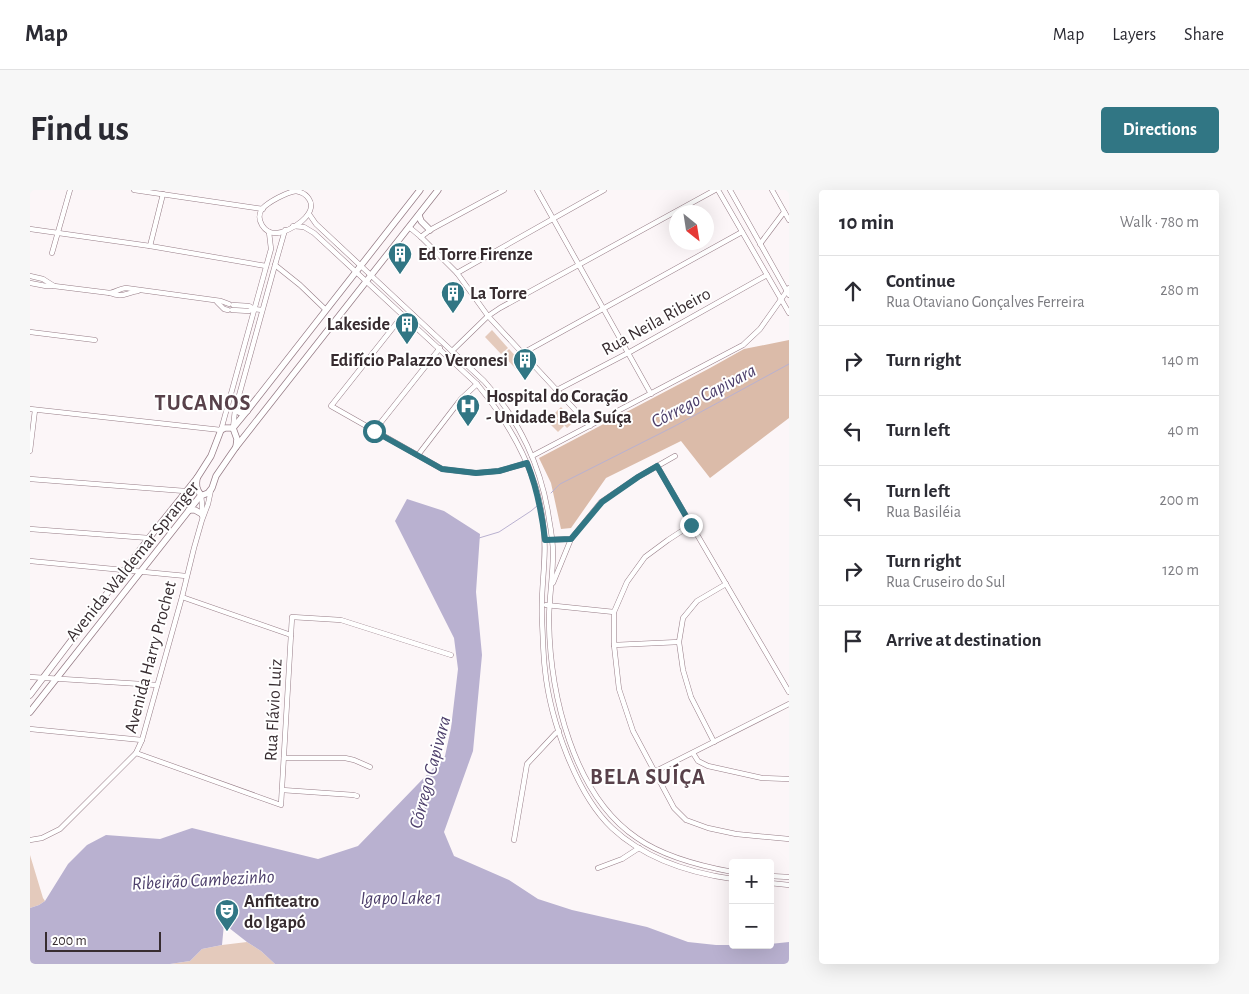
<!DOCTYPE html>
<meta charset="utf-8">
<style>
body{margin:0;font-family:"Alegreya Sans",sans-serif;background:#f7f7f7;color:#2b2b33}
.controls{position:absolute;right:15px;bottom:15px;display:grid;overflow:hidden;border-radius:5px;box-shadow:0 5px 20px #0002}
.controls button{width:45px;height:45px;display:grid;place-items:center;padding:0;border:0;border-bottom:1px solid #e1e1e2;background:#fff;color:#2b2b33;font:25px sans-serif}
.compass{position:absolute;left:639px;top:15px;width:45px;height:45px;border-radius:50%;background:#fff;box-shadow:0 5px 20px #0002;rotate:150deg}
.scale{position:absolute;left:15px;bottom:12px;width:116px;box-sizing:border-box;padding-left:5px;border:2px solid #372c30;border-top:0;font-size:14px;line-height:18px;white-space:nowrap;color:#372c30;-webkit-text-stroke:4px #fff;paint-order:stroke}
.stop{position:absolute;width:15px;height:15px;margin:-11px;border:4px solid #317684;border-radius:50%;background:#fff}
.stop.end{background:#317684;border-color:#fff;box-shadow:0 1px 5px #0008}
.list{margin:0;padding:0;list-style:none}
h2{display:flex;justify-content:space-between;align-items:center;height:65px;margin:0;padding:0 20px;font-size:21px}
h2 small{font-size:16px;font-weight:400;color:#7c7c81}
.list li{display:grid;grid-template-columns:32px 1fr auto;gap:15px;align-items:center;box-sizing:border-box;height:70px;padding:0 20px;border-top:1px solid #e1e1e2}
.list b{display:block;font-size:19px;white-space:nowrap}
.list p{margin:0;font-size:16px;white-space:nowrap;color:#7c7c81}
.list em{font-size:16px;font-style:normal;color:#7c7c81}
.icon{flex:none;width:28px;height:28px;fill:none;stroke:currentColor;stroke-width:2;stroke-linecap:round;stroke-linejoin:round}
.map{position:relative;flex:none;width:759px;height:774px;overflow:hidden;border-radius:5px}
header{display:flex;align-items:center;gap:30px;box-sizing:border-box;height:70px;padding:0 25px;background:#fff;border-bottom:1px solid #e1e1e2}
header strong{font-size:24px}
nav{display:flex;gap:28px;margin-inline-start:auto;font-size:18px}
.intro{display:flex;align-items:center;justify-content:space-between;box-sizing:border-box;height:120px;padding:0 30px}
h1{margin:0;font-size:35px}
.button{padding:12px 22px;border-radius:5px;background:#317684;color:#fff;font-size:18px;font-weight:700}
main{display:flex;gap:30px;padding:0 30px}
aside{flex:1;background:#fff;border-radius:5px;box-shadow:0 5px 20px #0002}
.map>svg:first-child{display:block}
</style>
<header>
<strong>Map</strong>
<nav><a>Map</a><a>Layers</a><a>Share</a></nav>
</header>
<div class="intro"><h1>Find us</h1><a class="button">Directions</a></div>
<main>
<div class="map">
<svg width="759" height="774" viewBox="0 0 759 774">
<rect width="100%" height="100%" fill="#fcf6f8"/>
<g fill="#e4cabc">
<polygon points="462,140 478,158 471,164 455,147"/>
<polygon points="479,159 492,173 486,179 473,165"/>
<polygon points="531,217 544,232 537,238 524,224"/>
<polygon points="523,224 534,236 528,242 516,230"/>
<polygon points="0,665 13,708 15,711 9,715 0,718"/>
<polygon points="217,752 231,761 245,774 140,774 160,771 172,759 192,755"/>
</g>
<polygon fill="#dbbba9" points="759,150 759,228 680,288 651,251 576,288 541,338 531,339 521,293 509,268 680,178 714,159"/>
<polygon fill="#b9b1d0" points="377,309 414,321 450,344 446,402 452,465 443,561 414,642 424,666 479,690 508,709 542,720 617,737 658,752 686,755 740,755 740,754 759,752 759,774 245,774 231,761 217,752 194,734 192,755 172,759 160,771 140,774 0,774 0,718 9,715 15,711 38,674 57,655 76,645 130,649 162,638 288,669 328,656 415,566 421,538 428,479 424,448 365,331"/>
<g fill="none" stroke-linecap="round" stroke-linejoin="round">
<g stroke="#b9b1d0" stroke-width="1">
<polyline points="521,303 530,294 645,236 759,174"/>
<polyline points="449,348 469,342 501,321 507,316"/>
</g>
<g stroke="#977d87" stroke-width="5.5">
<g id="minor">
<polyline points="104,0 233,19"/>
<polyline points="507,0 621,204"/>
<polyline points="688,0 759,123"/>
<polyline points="700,0 759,105"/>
<polyline points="742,0 759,30"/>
<path d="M 266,1 C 272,2 276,4 279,9 C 289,24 260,42 247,43 C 234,44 225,29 232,19 C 238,12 257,2 266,1 Z"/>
<path d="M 279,24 L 286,34 L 454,191 C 489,229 512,278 519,329 C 521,340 523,352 523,363 C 523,386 519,408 519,431 C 520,504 543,605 607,648 C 634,667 670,676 703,682"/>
<path d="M 263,36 L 274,37 L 284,43 L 447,194 C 471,223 492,256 504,292 C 509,305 511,319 513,332 C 518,367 510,397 512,431 C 513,447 513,464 515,480 C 520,529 546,604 582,638 C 614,668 660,683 703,689"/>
<polyline points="379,37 391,47 427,83 458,126 560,236"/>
<polyline points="0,39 120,56 236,76"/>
<polyline points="391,47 400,40 474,0"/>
<polyline points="730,54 754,22"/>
<polyline points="120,56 133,4"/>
<polyline points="22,63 40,0"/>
<polyline points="245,75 270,95 296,120"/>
<polyline points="427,83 574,0"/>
<polyline points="0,86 13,89 24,96"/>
<path d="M 0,93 L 16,96 L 24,96 L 80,103 C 92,108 96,103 108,101"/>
<path d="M 80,103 C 86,102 91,98 96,98 L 191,111 L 199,114"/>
<polyline points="187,112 194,119 198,120"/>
<polyline points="203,115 219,116 224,119 232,120"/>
<polyline points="202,120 219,121 224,119"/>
<polyline points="373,125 301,216 412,279 446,283 469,281 497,273"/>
<polyline points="0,142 65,150"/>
<polyline points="422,161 458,126 470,118 685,0"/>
<polyline points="493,163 712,42"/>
<polyline points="527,200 598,163 737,85"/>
<polyline points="0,219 191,240 241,59 239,42"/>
<polyline points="203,238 205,220 245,75 255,40"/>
<polyline points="344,241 410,158"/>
<polyline points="0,261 5,220"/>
<polyline points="388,265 431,209 447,194"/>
<polyline points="502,266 713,155 730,139 759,98"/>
<polyline points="627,276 759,502"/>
<polyline points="0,289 155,301"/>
<polyline points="171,305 172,314 172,326"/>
<polyline points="661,335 638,350 615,367 597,392 584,422 584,455 589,499 603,541 644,618 656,630 678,638 706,644 759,649"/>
<polyline points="0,339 119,348"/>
<polyline points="515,350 541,349"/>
<polyline points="0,371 156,386"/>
<polyline points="523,393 541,349 571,312 608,287 645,266"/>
<polyline points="152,407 261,445"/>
<polyline points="516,415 584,422"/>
<polyline points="584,455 649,452"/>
<polyline points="0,487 127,495"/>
<polyline points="0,539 112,550"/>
<polyline points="684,552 661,507 653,480 649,452 653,428 667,411 696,394"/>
<polyline points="106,563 251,615 262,427 311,430 421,465"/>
<polyline points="663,563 668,571 678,576 732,588 759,589"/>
<polyline points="254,568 315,568 324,570 340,577"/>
<polyline points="624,582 759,514"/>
<polyline points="252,600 324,605 327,606"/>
<polyline points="0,650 12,648 30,639 106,563 112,550 152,407 164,358 172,330 178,314 181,300"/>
<polyline points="484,650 497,574 526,543 529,541"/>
<polyline points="568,678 592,669 609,658"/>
<polyline points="740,686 759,687"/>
<polyline points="740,693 759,695"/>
</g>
</g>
<g stroke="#977d87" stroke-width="7">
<g id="major">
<polyline points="389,25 391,31 400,40"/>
<polyline points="205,220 211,223 217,221"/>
<polyline points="203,238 207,249 206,257"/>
<path d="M 167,288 C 166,295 166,299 171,305"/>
<polyline points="159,320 165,320 172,324"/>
<polyline points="0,505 119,348 167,288 181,266 191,240 195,238 203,238 217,221 390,0"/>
<polyline points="0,522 171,305 173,305 178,303 182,298 186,286 206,257 408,0"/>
</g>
</g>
<use href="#minor" stroke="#fff" stroke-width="4.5"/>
<use href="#major" stroke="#fff" stroke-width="5.5"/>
</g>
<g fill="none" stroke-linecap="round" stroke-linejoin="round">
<path stroke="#317684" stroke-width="6" d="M 344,241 L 412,279 L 446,283 L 469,281 L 497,273 C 507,298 512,324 515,350 L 541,349 L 572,312 L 608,287 L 627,276 L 661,335"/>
</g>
<defs>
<g id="building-pin" transform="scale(1.25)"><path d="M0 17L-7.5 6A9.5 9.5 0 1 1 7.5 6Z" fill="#317684" stroke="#fff"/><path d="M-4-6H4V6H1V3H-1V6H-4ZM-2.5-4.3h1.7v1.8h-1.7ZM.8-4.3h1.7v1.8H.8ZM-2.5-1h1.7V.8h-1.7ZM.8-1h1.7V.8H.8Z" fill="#fff"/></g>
<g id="hospital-pin" transform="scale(1.25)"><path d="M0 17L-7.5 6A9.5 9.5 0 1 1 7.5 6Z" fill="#317684" stroke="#fff"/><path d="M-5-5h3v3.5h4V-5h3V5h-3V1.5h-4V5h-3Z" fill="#fff"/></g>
<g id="theatre-pin" transform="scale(1.25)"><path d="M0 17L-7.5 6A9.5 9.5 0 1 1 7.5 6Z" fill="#317684" stroke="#fff"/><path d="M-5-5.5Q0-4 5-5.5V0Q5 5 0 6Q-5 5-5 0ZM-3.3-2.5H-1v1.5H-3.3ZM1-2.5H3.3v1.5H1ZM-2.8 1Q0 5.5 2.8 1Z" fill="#fff"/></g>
</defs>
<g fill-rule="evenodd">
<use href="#building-pin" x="370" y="64"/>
<use href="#building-pin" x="423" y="103"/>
<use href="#building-pin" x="377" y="134"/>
<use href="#building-pin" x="495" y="170"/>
<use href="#hospital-pin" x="438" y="216"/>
<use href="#theatre-pin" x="197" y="721"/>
</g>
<g text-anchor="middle" stroke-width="4" stroke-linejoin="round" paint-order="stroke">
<g font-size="18" font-weight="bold" fill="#372c30" stroke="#fff" text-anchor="start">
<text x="388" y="70">Ed Torre Firenze</text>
<text x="440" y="109">La Torre</text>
<text x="360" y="140" text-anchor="end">Lakeside</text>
<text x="478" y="176" text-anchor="end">Edifício Palazzo Veronesi</text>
<text x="456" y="212">Hospital do Coração<tspan x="456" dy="21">- Unidade Bela Suíça</tspan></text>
<text x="214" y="717">Anfiteatro<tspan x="214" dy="21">do Igapó</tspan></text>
</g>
<g font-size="18" fill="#372c30" stroke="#fff">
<text transform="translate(626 131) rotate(-29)" y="6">Rua Neila Ribeiro</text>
<text transform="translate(102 371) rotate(-51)" y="6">Avenida Waldemar Spranger</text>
<text transform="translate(120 467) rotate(-75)" y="6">Avenida Harry Prochet</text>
<text transform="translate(243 520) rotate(-87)" y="6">Rua Flávio Luiz</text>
</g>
<g font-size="19" font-style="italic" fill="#4d3f6b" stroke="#fff">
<text transform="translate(673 205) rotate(-28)" y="7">Córrego Capivara</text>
<text transform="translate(399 582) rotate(-75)" y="7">Córrego Capivara</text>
<text transform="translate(173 689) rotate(-3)" y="7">Ribeirão Cambezinho</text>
<text x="371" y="714">Igapo Lake 1</text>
</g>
<g font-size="22" font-weight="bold" letter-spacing="1" fill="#58414a" stroke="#fff">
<text x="173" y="220">TUCANOS</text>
<text x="618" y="594">BELA SUÍÇA</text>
</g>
</g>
</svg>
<div class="controls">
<button>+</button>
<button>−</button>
</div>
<svg class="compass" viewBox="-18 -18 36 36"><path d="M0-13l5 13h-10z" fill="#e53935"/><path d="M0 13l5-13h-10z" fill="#7c7c81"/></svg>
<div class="scale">200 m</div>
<div class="stop" style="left:344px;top:241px"></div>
<div class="stop end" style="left:661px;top:335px"></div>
</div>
<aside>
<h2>10 min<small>Walk · 780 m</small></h2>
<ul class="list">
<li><svg class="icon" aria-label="ahead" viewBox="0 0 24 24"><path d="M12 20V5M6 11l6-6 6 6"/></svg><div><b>Continue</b><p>Rua Otaviano Gonçalves Ferreira</p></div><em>280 m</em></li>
<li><svg class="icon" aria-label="right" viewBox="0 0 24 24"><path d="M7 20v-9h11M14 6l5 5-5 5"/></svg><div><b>Turn right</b></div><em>140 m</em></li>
<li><svg class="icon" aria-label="left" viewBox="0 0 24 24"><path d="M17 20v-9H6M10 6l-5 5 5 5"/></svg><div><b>Turn left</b></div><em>40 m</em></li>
<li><svg class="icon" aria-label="left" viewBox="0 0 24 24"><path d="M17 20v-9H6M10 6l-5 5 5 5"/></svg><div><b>Turn left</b><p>Rua Basiléia</p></div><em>200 m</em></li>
<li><svg class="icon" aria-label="right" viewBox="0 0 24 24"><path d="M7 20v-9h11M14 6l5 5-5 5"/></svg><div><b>Turn right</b><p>Rua Cruseiro do Sul</p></div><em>120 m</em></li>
<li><svg class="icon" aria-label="arrive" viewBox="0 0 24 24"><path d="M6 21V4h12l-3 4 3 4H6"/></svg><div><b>Arrive at destination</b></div></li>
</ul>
</aside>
</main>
